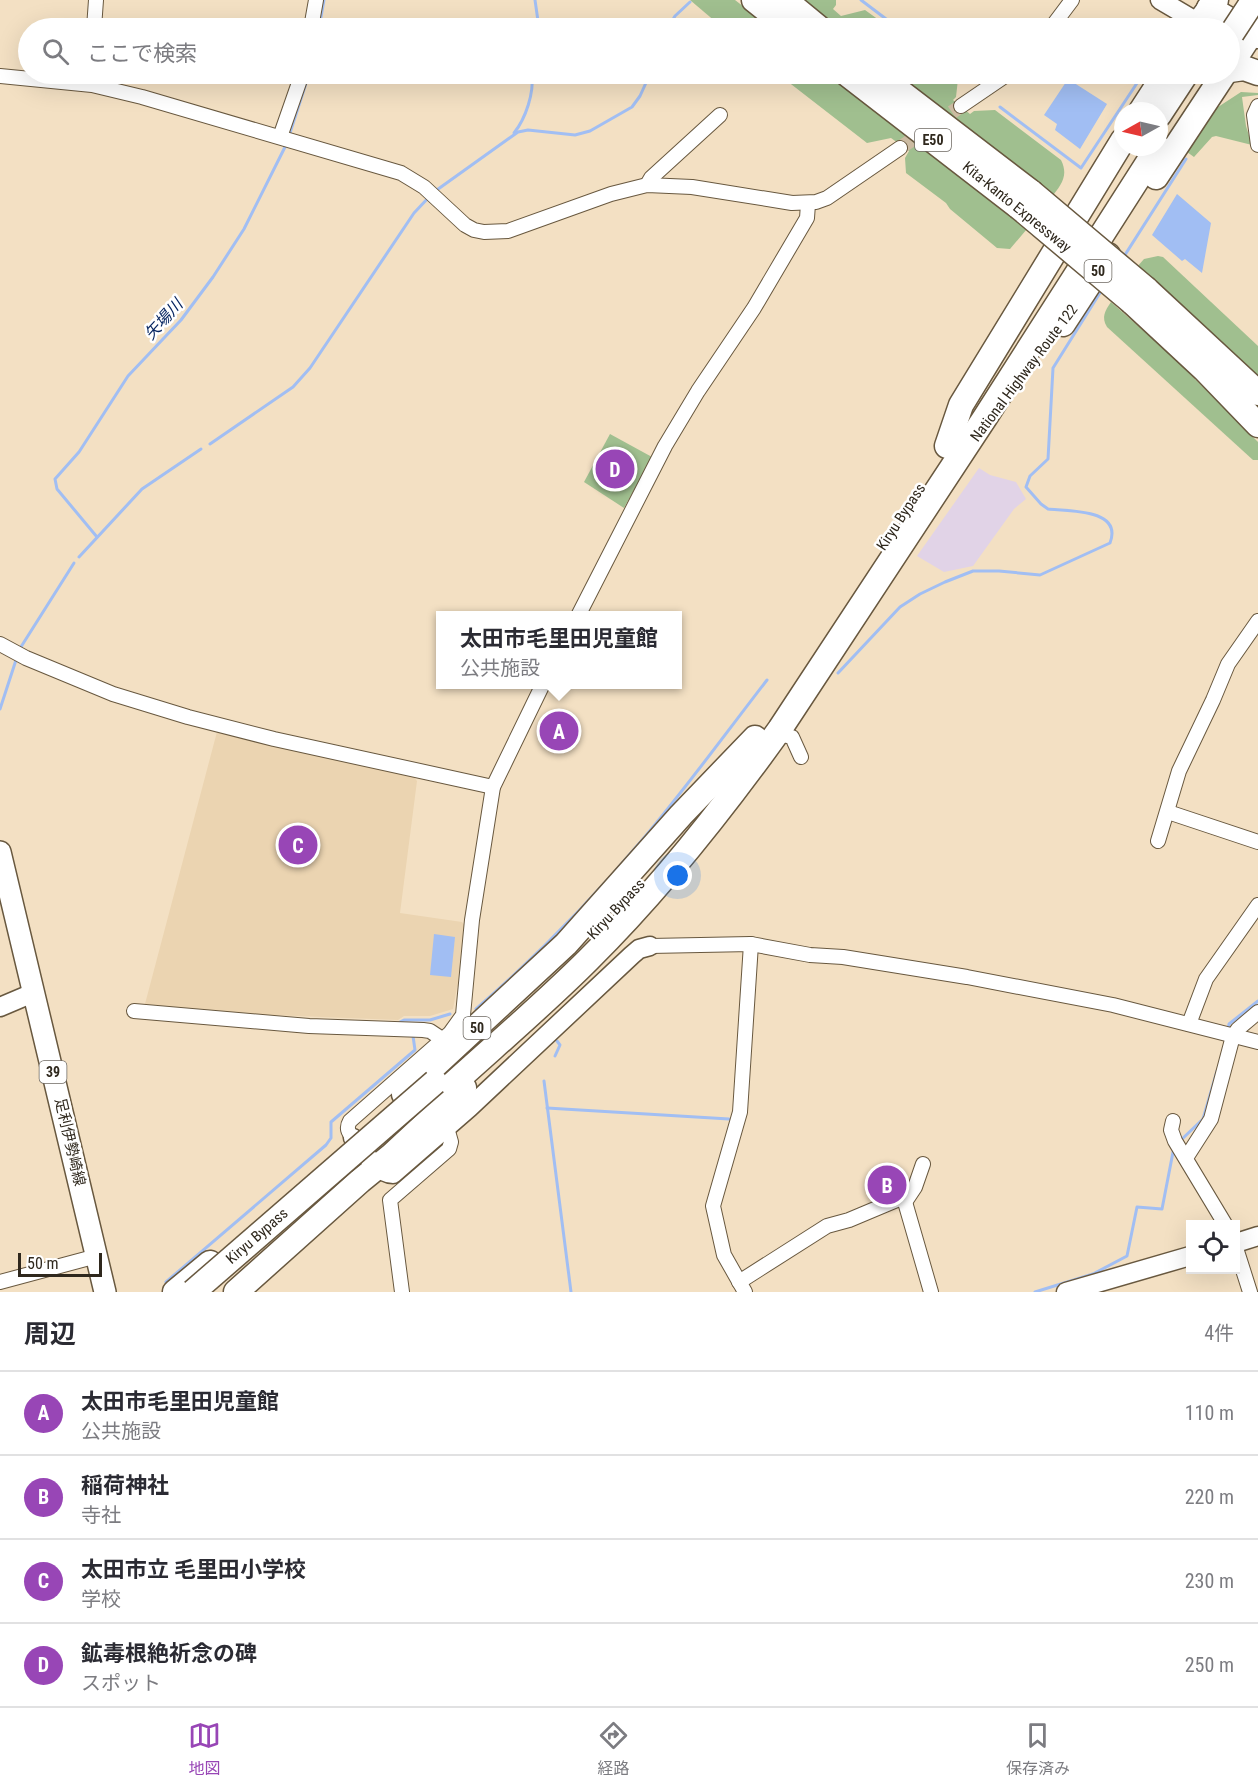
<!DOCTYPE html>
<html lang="ja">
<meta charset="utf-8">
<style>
body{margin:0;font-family:"Roboto Condensed","Noto Sans JP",sans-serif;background:#f2f2f3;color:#2b2b33}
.controls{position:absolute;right:18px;bottom:18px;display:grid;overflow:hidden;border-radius:0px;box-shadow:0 6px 24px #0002}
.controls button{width:54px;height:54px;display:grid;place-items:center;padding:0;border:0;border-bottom:2px solid #e1e1e2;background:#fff;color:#2b2b33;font:30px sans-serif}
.compass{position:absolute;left:1114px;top:102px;width:54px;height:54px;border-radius:50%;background:#fff;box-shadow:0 6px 24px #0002;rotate:262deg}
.scale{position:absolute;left:18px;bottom:15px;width:84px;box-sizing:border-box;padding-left:6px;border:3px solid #2f281d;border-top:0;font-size:16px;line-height:21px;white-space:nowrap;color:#2f281d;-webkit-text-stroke:4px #fff;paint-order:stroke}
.you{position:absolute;left:678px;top:876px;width:21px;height:21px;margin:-15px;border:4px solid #fff;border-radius:50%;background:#1a73e8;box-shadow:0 0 0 9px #1a73e833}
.badge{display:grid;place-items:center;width:39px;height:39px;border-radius:50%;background:#9846b6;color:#fff;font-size:20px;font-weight:700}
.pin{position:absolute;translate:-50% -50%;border:3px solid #fff;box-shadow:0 2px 6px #0006}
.popup{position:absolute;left:436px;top:611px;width:246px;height:78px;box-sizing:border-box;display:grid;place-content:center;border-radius:0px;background:#fff;filter:drop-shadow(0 2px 4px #0005);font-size:20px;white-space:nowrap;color:#7c7c81}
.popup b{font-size:22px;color:#2b2b33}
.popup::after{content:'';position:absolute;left:50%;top:100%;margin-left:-12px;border:12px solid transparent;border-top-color:#fff}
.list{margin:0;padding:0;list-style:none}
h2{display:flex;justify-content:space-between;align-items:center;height:78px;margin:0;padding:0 24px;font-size:26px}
h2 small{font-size:20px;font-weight:400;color:#7c7c81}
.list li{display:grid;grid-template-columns:39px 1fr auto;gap:18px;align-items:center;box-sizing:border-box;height:84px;padding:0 24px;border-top:2px solid #e1e1e2}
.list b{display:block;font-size:22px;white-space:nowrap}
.list p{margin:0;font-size:20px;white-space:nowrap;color:#7c7c81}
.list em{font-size:20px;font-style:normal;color:#7c7c81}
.icon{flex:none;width:33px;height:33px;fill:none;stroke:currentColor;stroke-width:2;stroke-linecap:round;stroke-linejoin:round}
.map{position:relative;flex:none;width:1258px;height:1292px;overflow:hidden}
.search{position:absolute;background:#fff;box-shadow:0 6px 24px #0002;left:18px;right:18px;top:18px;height:66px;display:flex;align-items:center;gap:15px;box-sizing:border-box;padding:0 21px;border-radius:33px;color:#7c7c81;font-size:22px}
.sheet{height:414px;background:#fff}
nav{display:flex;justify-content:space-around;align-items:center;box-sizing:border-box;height:84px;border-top:2px solid #e1e1e2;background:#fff;font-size:16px;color:#7c7c81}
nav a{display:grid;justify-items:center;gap:3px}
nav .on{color:#9846b6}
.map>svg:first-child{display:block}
</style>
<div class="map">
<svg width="1258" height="1292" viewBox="0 0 1258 1292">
<rect width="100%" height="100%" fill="#f3e0c3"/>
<polygon fill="#e1d3e7" points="979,468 990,475 1016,482 1026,499 1014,509 973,566 944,572 917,556"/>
<polygon fill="#ebd4b1" points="218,728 273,745 414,777 417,781 400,913 462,922 466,927 462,982 457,987 453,1009 430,1016 404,1016 398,1020 170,1011 145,1004"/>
<g fill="#a0bf8f">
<polygon points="690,0 735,0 771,28 723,28"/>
<polygon points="802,0 836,0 836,5 833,9 841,16 865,10 890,28 838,28"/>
<polygon points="787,74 828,74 1015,220 1016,218 1027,229 1010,249 997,248 950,209 946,203 906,173 905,158 909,151 891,138 867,143 787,81"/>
<path d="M 895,74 L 950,74 L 958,79 L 956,97 L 953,100 L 970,114 L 974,111 L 995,110 L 1061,160 C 1069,176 1061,185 1051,198 Z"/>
<polygon points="1241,92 1258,93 1258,95 1242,97 1246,126 1252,145 1216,136 1212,137 1194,157 1187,152 1215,109"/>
<polygon points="1158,256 1163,257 1258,346 1258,379 1137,267 1144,259"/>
<path d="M 1111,302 L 1172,356 L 1258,442 L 1258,460 L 1253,460 L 1107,327 C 1101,317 1105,311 1111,302 Z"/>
<polygon points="610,434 652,457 624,508 584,482"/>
</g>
<g fill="#a1bef3">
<polygon points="1068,79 1107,104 1080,149 1055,130 1057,124 1044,115"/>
<polygon points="1177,194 1211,223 1202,273 1185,259 1182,261 1152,235"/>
<polygon points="434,934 455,937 451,977 430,975"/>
</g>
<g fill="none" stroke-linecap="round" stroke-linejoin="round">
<g stroke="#a1bef3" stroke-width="3">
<polyline points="535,0 539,28"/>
<polyline points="861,0 898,28"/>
<polyline points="319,28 324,0"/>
<polyline points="668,28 675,16 690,2"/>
<polyline points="957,74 960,76"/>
<polyline points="1000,107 1081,168 1143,74"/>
<path d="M 514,133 C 526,118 534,93 532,74"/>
<polyline points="289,136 309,74"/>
<polyline points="434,192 518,132 528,130 575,135 590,131 632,107 640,96 650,74"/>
<polyline points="1123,258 1186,159"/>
<polyline points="210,444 293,387 310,368 414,213 430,196"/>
<polyline points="97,537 57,489 55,479 79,452 128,376 181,320 213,277 244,229 286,145"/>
<polyline points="79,557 142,489 201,449"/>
<polyline points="19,650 74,563"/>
<path d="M 838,673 L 900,607 L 920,594 L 945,582 L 973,571 L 999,571 L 1040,575 L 1110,543 C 1123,509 1069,511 1048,509 L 1041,504 L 1026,487 L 1030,476 L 1048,459 L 1053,368 L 1103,288"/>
<polyline points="0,709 17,657"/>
<path d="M 476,1009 C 536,957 592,900 643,839 C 686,788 726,733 767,680"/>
<polyline points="400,1022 404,1020 430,1020 450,1014"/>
<polyline points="1228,1030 1229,1024 1258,1001"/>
<polyline points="555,1056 560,1045 557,1041"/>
<polyline points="544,1081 571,1292"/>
<polyline points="547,1108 729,1119"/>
<polyline points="1181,1140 1203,1119 1217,1071"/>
<polyline points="166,1282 326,1145 331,1138 331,1122 415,1050 413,1036"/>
<polyline points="1035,1292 1093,1274 1127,1256 1137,1207 1162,1209 1174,1147"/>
</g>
<polyline stroke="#ccbba2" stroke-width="14" stroke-dasharray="14 7" stroke-linecap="butt" points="900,148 961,106"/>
<g stroke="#68583f" stroke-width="16">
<g id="street">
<polyline points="94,28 96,0"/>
<polyline points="311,28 316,0"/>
<polyline points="1051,28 1072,0"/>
<polyline points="0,76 92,85 142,97 401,173 424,187 465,225 474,230 484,232 508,231 611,194 647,185 692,187 792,203 816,202 827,198 900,148"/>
<polyline points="961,106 1008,74"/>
<polyline points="1258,106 1254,115 1258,145"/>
<polyline points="280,137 302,74"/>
<polyline points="647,185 651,178 720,115"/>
<polyline points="578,616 665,446 698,391 754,308 807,218 808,204"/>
<polyline points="0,644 26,658 113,694 188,717 274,739 493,787"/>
<polyline points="780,729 787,736 792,737 801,757"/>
<polyline points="1168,812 1258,842"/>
<polyline points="1158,841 1179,771 1213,700 1228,664 1258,621"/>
<polyline points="650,946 751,944 810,955 843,957 967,977 1113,1005 1258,1042"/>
<polyline points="134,1011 309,1026 423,1030 430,1031 442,1039"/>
<polyline points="1189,1024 1206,979 1258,905"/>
<polyline points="1173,1121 1171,1130 1175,1141 1225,1224"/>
<path d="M 353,1138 C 348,1132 346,1128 350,1121 L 450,1033 L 463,1015 L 472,920 L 493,787 L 543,684"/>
<polyline points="1186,1158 1211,1119 1233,1036 1238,1029 1258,1012"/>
<polyline points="905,1202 931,1292"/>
<polyline points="1236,1248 1250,1292"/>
<polyline points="0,1282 97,1256"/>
<polyline points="739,1282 827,1226 849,1220 899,1199 905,1202 915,1187 923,1164"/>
<polyline points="402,1292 390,1200 449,1149 451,1142 447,1128"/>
<polyline points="745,1292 724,1255 713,1206 740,1112 751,944"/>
</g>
</g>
<g stroke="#68583f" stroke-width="21">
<g id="secondary">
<polyline points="1160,0 1199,23"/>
<polyline points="0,1007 33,993"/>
<path d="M 353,1138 C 362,1149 377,1174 393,1174 L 469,1108 L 632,955 L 639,949 L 650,946"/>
<polyline points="1236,1243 1258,1236"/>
<polyline points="1066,1292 1190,1256"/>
</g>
</g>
<g stroke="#68583f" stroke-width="24">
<polyline id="primary" points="0,852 105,1292"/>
</g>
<g stroke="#68583f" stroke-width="27">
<g id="highway">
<polyline points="754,0 789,28"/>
<polyline points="785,0 819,28"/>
<polyline points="1209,8 1258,36"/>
<polyline points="1195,28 1216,0"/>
<polyline points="1230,66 1258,23"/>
<polyline points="1230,70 1244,68 1258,73"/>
<polyline points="847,74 1019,207"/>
<polyline points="877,74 1031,192"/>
<polyline points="1141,111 1165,74"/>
<polyline points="1159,115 1186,74"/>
<polyline points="1156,177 1224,74"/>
<polyline points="1146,289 1258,393"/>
<polyline points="1132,302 1204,369 1258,425"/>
<polyline points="1063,324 1108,255"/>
<polyline points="947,446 961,405 1123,140"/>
<path d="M 444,1092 C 492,1048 542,1006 588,960 C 659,890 722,810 780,729 L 986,416 L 1158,147"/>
<polyline points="404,1094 566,944 681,815 755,738"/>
<polyline points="175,1292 210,1263"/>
<polyline points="236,1292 360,1181 392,1155 464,1088"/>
</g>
</g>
<use href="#street" stroke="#fff" stroke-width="14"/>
<use href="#secondary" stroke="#fff" stroke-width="18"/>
<use href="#primary" stroke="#fff" stroke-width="21"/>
<use href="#highway" stroke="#fff" stroke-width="24"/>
<g stroke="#68583f" stroke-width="27" stroke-linecap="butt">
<g id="highway-bridge">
<polyline points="1232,33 1253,1"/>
<polyline points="1031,192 1146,289"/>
<polyline points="1019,207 1132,302"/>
<polyline points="193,1292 435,1082"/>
</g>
</g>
<use href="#highway-bridge" stroke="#fff" stroke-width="24"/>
</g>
<g text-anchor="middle" stroke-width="5" stroke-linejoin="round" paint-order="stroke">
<g fill="#fff" stroke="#6d6861" stroke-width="1.5">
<rect x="915" y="129" width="36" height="22" rx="4.5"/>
<rect x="1084.5" y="260" width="27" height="22" rx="4.5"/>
<rect x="463.5" y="1017" width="27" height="22" rx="4.5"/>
<rect x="39.5" y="1061" width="27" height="22" rx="4.5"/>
</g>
<g font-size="14" font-weight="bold" fill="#2f281d">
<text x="933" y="145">E50</text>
<text x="1098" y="276">50</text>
<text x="477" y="1033">50</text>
<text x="53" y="1077">39</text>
</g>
<g font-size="15" fill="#2f281d" stroke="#fff">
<text transform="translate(1017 207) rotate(39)" y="5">Kita-Kanto Expressway</text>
<text transform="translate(1024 373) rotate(-53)" y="5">National Highway Route 122</text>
<text transform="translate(901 517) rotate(-57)" y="5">Kiryu Bypass</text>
<text transform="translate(616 909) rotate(-47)" y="5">Kiryu Bypass</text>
<text transform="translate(70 1142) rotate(77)" y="5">足利伊勢崎線</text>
<text transform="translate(257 1236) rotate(-41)" y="5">Kiryu Bypass</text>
</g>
<g font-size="16" font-style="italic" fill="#072560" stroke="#fff">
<text transform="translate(163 319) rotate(-48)" y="6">矢場川</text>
</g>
</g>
</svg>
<div class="controls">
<button><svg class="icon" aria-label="locate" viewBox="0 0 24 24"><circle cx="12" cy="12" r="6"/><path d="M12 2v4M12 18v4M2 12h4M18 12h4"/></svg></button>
</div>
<svg class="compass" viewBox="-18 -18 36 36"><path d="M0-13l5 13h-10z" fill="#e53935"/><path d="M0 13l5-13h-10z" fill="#7c7c81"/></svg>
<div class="scale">50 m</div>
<div class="you"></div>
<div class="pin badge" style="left:559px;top:731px">A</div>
<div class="popup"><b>太田市毛里田児童館</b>公共施設</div>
<div class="pin badge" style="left:887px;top:1185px">B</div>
<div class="pin badge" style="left:298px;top:845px">C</div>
<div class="pin badge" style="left:615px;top:469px">D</div>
<div class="search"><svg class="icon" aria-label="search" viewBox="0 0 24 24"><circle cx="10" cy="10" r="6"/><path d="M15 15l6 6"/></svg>ここで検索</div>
</div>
<section class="sheet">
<h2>周辺<small>4件</small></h2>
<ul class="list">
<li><span class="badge">A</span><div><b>太田市毛里田児童館</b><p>公共施設</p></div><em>110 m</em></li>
<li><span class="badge">B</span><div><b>稲荷神社</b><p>寺社</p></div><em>220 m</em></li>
<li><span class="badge">C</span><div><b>太田市立 毛里田小学校</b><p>学校</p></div><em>230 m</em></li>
<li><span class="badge">D</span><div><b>鉱毒根絶祈念の碑</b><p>スポット</p></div><em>250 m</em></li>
</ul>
</section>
<nav>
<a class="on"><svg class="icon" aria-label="map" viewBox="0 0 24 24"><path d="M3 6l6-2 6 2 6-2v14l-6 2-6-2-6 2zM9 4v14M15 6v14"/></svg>地図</a>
<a><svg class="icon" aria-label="directions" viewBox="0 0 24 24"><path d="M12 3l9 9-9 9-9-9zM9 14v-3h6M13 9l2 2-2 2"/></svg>経路</a>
<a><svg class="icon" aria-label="saved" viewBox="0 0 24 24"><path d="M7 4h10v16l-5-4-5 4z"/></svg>保存済み</a>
</nav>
